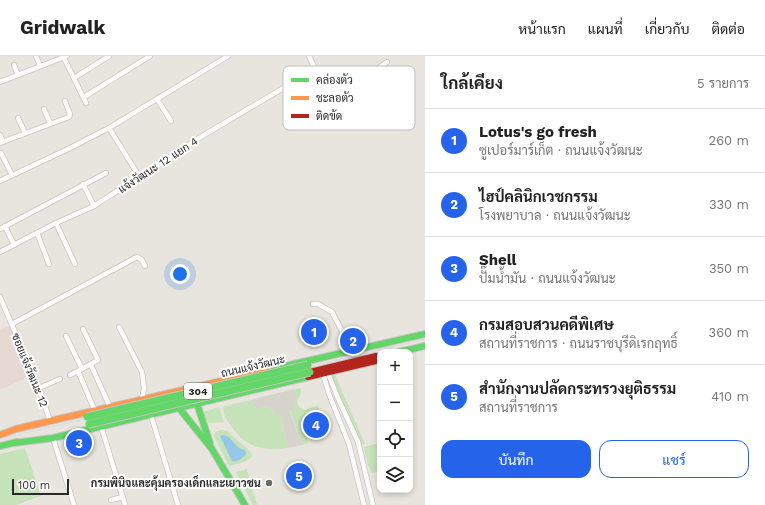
<!DOCTYPE html>
<html lang="th">
<meta charset="utf-8">
<style>
body{margin:0;font-family:"Work Sans",Sarabun,sans-serif;background:#f6f6f6;color:#222}
.controls{position:absolute;right:12px;bottom:12px;display:grid;overflow:hidden;border-radius:8px;box-shadow:0 2px 6px #0003}
.controls button{width:36px;height:36px;display:grid;place-items:center;padding:0;border:0;border-bottom:1px solid #e0e0e0;background:#fff;color:#222;font:20px sans-serif}
.scale{position:absolute;left:12px;bottom:10px;width:57px;box-sizing:border-box;padding-left:4px;border:2px solid #292929;border-top:0;font-size:11px;line-height:14px;white-space:nowrap;color:#292929;-webkit-text-stroke:3px #fff;paint-order:stroke}
.you{position:absolute;left:180px;top:218px;width:14px;height:14px;margin:-10px;border:3px solid #fff;border-radius:50%;background:#1a73e8;box-shadow:0 0 0 6px #1a73e833}
.badge{display:grid;place-items:center;width:26px;height:26px;border-radius:50%;background:#2563eb;color:#fff;font-size:13px;font-weight:700}
.pin{position:absolute;translate:-50% -50%;border:2px solid #fff;box-shadow:0 1px 4px #0006}
.list{margin:0;padding:0;list-style:none}
h2{display:flex;justify-content:space-between;align-items:center;height:52px;margin:0;padding:0 16px;font-size:17px}
h2 small{font-size:13px;font-weight:400;color:#767676}
.list li{display:grid;grid-template-columns:26px 1fr auto;gap:12px;align-items:center;box-sizing:border-box;height:64px;padding:0 16px;border-top:1px solid #e0e0e0}
.list b{display:block;font-size:15px;white-space:nowrap}
.list p{margin:0;font-size:13px;white-space:nowrap;color:#767676}
.list em{font-size:13px;font-style:normal;color:#767676}
.actions{display:flex;gap:8px;padding:12px 16px}
.actions a{flex:1;padding:9px 0;border:1px solid #2563eb;border-radius:12px;text-align:center;font-size:14px;color:#2563eb}
.actions .main{background:#2563eb;color:#fff}
.icon{flex:none;width:22px;height:22px;fill:none;stroke:currentColor;stroke-width:2;stroke-linecap:round;stroke-linejoin:round}
.map{position:relative;flex:none;width:425px;height:449px;overflow:hidden}
header{display:flex;align-items:center;gap:24px;box-sizing:border-box;height:56px;padding:0 20px;background:#fff;border-bottom:1px solid #e0e0e0}
header strong{font-size:19px}
nav{display:flex;gap:22px;margin-inline-start:auto;font-size:14px}
main{display:flex}
aside{flex:1;background:#fff}
.map>svg:first-child{display:block}
</style>
<header>
<strong>Gridwalk</strong>
<nav><a>หน้าแรก</a><a>แผนที่</a><a>เกี่ยวกับ</a><a>ติดต่อ</a></nav>
</header>
<main>
<div class="map">
<svg width="425" height="449" viewBox="0 0 425 449">
<rect width="100%" height="100%" fill="#e8e5de"/>
<polygon fill="#e6d9d4" points="10,269 32,319 0,334 0,274"/>
<g fill="#c5e2b9">
<polygon points="332,319 335,319 365,388 361,388 335,331"/>
<path d="M 301,332 L 301,338 L 297,345 L 299,351 L 305,354 L 318,349 L 320,357 L 303,363 L 308,387 L 302,389 L 290,354 C 294,347 296,341 294,333 Z"/>
<path d="M 251,344 L 256,353 L 267,350 L 272,354 L 280,358 L 288,392 C 264,395 246,392 232,371 C 227,365 223,359 223,351 Z"/>
<polygon points="219,351 224,366 209,367 205,363 203,356"/>
<polygon points="222,374 227,375 250,395 252,399 251,402 244,406 229,410 214,380 215,376"/>
<polygon points="380,387 380,415 371,417 365,398 364,391"/>
<polygon points="25,392 41,440 16,449 0,449 0,398"/>
<polygon points="247,413 253,438 254,438 257,449 253,449 236,416"/>
</g>
<polygon fill="#d6d3cd" points="294,333 296,342 290,356 302,389 288,392 280,358 274,357 274,355 267,350 256,353 251,344"/>
<path fill="#95c8e6" d="M 223,379 C 231,380 233,387 239,392 C 240,393 243,393 245,394 L 246,398 C 243,402 237,407 232,405 L 220,380 Z"/>
<g fill="none" stroke-linecap="round" stroke-linejoin="round">
<g stroke="#c6c4c4" stroke-width="6">
<g id="street">
<polyline points="36,0 40,10"/>
<polyline points="63,0 86,47"/>
<polyline points="14,9 18,19"/>
<polyline points="374,15 387,6"/>
<polyline points="74,22 109,0"/>
<polyline points="0,26 67,0"/>
<polyline points="84,41 150,0"/>
<polyline points="157,43 171,65"/>
<polyline points="44,53 50,67"/>
<polyline points="18,62 25,77"/>
<polyline points="109,72 139,120"/>
<polyline points="0,79 3,86"/>
<polyline points="0,87 69,61 70,58 65,45"/>
<polyline points="1,97 12,119"/>
<polyline points="0,125 68,93 109,72 228,0"/>
<polyline points="83,128 94,150"/>
<polyline points="56,167 75,208"/>
<polyline points="5,170 14,189"/>
<polyline points="0,173 106,117"/>
<polyline points="37,177 49,208"/>
<polyline points="0,196 56,167 94,150 204,79 312,15 315,13 309,0"/>
<polyline points="0,241 39,332 50,365"/>
<polyline points="313,248 318,248 332,256 352,294"/>
<polyline points="12,268 137,201 142,204 145,210"/>
<polyline points="119,271 142,316 144,332 142,344"/>
<polyline points="83,273 98,304 78,315 95,355"/>
<polyline points="66,280 82,313"/>
<polyline points="91,309 110,351"/>
<polyline points="328,317 337,340 358,386 373,449"/>
<polyline points="323,318 329,338 349,388 364,449"/>
<polyline points="70,319 78,315"/>
<polyline points="39,332 60,323"/>
<polyline points="151,359 178,449"/>
<polyline points="101,370 125,449"/>
<polyline points="53,382 74,449"/>
<polyline points="105,430 118,426"/>
<polyline points="111,444 123,441"/>
</g>
</g>
<g stroke="#c6c4c4" stroke-width="8">
<g id="fast">
<polyline points="399,296 425,290"/>
<polyline points="268,314 425,278"/>
<polyline points="197,348 210,387"/>
<polyline points="179,352 212,393 245,449"/>
<polyline points="14,387 53,382 308,321"/>
<polyline points="0,390 17,386"/>
</g>
</g>
<g stroke="#c6c4c4" stroke-width="8">
<polyline id="slow" points="0,379 16,373 268,314"/>
</g>
<g stroke="#c6c4c4" stroke-width="8">
<g id="jam">
<polyline points="310,316 376,300"/>
<polyline points="308,321 380,304"/>
</g>
</g>
<use href="#street" stroke="#fcfbfa" stroke-width="4.5"/>
<use href="#fast" stroke="#63d668" stroke-width="6"/>
<use href="#slow" stroke="#ff974d" stroke-width="6"/>
<use href="#jam" stroke="#b3261e" stroke-width="6"/>
<polyline stroke="#dddcde" stroke-width="1" points="0,383 425,283"/>
<g stroke="#c4c3c0" stroke-width="9" stroke-linecap="butt">
<g id="fast-bridge">
<polyline points="87,361 308,309"/>
<polyline points="89,368 310,316"/>
</g>
</g>
<use href="#fast-bridge" stroke="#63d668" stroke-width="7"/>
</g>
<circle fill="#6c6b68" stroke="#fff" stroke-width="1.5" cx="269" cy="427" r="4"/>
<g text-anchor="middle" stroke-width="4" stroke-linejoin="round" paint-order="stroke">
<rect fill="#fff" stroke="#696969" stroke-width="1" x="184" y="327" width="28" height="16" rx="3"/>
<g font-size="10" font-weight="bold" fill="#292929">
<text x="198" y="339">304</text>
</g>
<g font-size="11" fill="#292929" stroke="#fff">
<text transform="translate(158 109) rotate(-33)" y="4">แจ้งวัฒนะ 12 แยก 4</text>
<text transform="translate(253 310) rotate(-13)" y="4">ถนนแจ้งวัฒนะ</text>
<text transform="translate(30 314) rotate(68)" y="4">ซอยแจ้งวัฒนะ 12</text>
</g>
<g font-size="11" font-weight="bold" fill="#292929" stroke="#fff" text-anchor="end">
<text x="261" y="431">กรมพินิจและคุ้มครองเด็กและเยาวชน</text>
</g>
</g>
<rect x="283" y="10" width="132" height="64" rx="6" fill="#fff" stroke="#bfbfbf" stroke-width="1"/>
<rect x="291" y="22" width="18" height="4" fill="#63d668"/>
<rect x="291" y="40" width="18" height="4" fill="#ff974d"/>
<rect x="291" y="58" width="18" height="4" fill="#b3261e"/>
<g font-size="11" fill="#292929">
<text x="316" y="28">คล่องตัว</text>
<text x="316" y="46">ชะลอตัว</text>
<text x="316" y="64">ติดขัด</text>
</g>
</svg>
<div class="controls">
<button>+</button>
<button>−</button>
<button><svg class="icon" aria-label="locate" viewBox="0 0 24 24"><circle cx="12" cy="12" r="6"/><path d="M12 2v4M12 18v4M2 12h4M18 12h4"/></svg></button>
<button><svg class="icon" aria-label="layers" viewBox="0 0 24 24"><path d="M12 4l9 5-9 5-9-5zM3 14l9 5 9-5"/></svg></button>
</div>
<div class="scale">100 m</div>
<div class="you"></div>
<div class="pin badge" style="left:314px;top:276px">1</div>
<div class="pin badge" style="left:353px;top:285px">2</div>
<div class="pin badge" style="left:79px;top:387px">3</div>
<div class="pin badge" style="left:316px;top:369px">4</div>
<div class="pin badge" style="left:299px;top:420px">5</div>
</div>
<aside>
<h2>ใกล้เคียง<small>5 รายการ</small></h2>
<ul class="list">
<li><span class="badge">1</span><div><b>Lotus's go fresh</b><p>ซูเปอร์มาร์เก็ต · ถนนแจ้งวัฒนะ</p></div><em>260 m</em></li>
<li><span class="badge">2</span><div><b>ไฮป์คลินิกเวชกรรม</b><p>โรงพยาบาล · ถนนแจ้งวัฒนะ</p></div><em>330 m</em></li>
<li><span class="badge">3</span><div><b>Shell</b><p>ปั๊มน้ำมัน · ถนนแจ้งวัฒนะ</p></div><em>350 m</em></li>
<li><span class="badge">4</span><div><b>กรมสอบสวนคดีพิเศษ</b><p>สถานที่ราชการ · ถนนราชบุรีดิเรกฤทธิ์</p></div><em>360 m</em></li>
<li><span class="badge">5</span><div><b>สำนักงานปลัดกระทรวงยุติธรรม</b><p>สถานที่ราชการ</p></div><em>410 m</em></li>
</ul>
<div class="actions"><a class="main">บันทึก</a><a>แชร์</a></div>
</aside>
</main>
